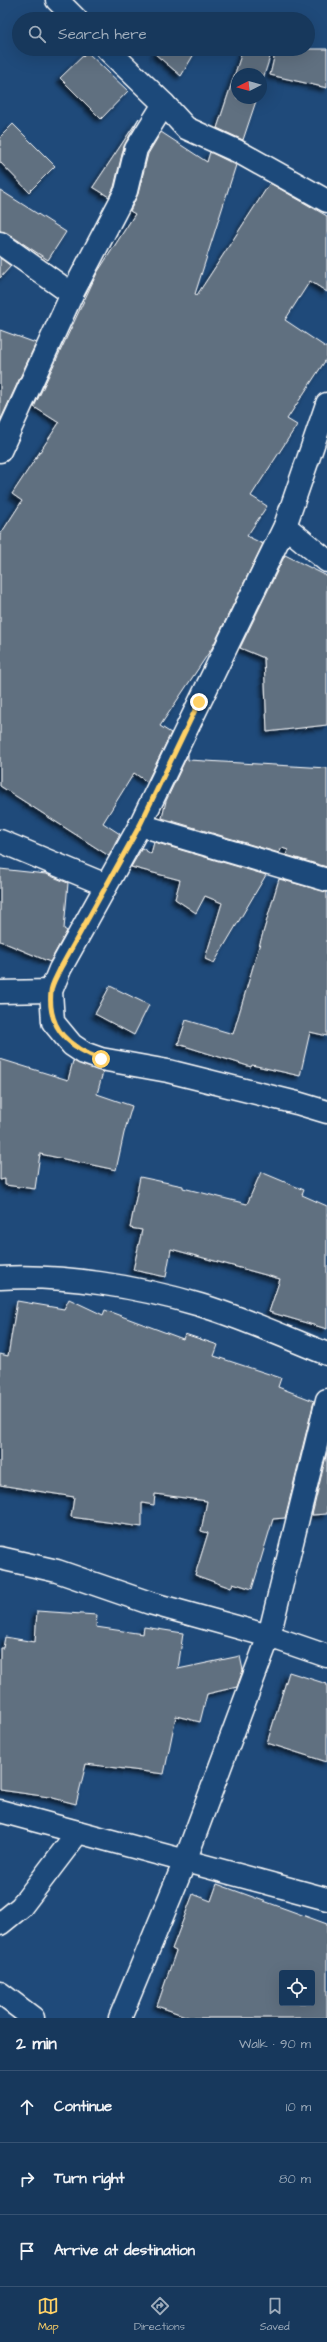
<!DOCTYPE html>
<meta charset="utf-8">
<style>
body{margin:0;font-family:"Architects Daughter",sans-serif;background:#203f62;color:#f1f3f6}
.controls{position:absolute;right:12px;bottom:12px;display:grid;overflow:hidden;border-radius:4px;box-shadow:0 4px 16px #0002}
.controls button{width:36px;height:36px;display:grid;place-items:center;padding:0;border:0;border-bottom:1px solid #365272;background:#17385c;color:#f1f3f6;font:20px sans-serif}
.compass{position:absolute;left:231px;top:68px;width:36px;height:36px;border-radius:50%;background:#17385c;box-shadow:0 4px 16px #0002;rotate:264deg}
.stop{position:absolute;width:12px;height:12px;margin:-9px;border:3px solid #ffd166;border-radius:50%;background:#fff}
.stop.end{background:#ffd166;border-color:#fff;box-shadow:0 1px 4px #0008}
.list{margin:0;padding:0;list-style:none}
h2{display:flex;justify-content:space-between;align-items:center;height:52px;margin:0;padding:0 16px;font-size:17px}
h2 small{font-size:13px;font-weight:400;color:#9eacbb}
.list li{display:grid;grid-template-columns:26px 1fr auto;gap:12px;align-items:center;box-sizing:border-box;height:72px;padding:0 16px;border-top:1px solid #365272}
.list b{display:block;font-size:15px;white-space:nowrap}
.list em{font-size:13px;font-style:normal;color:#9eacbb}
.icon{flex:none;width:22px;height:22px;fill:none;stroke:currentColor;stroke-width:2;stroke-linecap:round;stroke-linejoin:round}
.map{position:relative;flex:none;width:327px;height:2018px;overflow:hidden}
.search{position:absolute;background:#17385c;box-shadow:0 4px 16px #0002;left:12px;right:12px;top:12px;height:44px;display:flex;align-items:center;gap:10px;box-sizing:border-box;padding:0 14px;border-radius:22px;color:#9eacbb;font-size:15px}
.sheet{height:268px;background:#17385c}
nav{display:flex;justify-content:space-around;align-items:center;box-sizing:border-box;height:56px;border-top:1px solid #365272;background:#17385c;font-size:11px;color:#9eacbb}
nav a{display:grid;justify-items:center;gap:2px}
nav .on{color:#ffd166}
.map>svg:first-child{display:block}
</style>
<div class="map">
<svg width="327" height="2018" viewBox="0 0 327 2018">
<defs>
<filter id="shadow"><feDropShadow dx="-3.5" dy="3.5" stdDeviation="2" flood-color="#0009"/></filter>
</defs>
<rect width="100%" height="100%" fill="#1f4a7a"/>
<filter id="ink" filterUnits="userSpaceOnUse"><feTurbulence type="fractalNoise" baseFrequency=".025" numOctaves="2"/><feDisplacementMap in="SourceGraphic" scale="8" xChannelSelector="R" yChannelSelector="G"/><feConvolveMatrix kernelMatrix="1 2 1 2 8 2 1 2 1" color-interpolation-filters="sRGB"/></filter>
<g filter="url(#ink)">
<g fill="#606f80" stroke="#fff" fill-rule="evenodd" filter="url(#shadow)">
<polygon points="158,49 197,49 181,76 155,54"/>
<polygon points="243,49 270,57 261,85 261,74 237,74 237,98 257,98 243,140 217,128"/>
<polygon points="276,49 327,49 327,88 270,75"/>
<polygon points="87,52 128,91 101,119 60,78"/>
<polygon points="139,118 124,146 114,187 109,197 93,187"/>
<polygon points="13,124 55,166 29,192 0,162 0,137"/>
<polygon points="161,132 207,162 210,152 236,165 195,294 197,295 270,183 327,216 327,292 310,281 285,320 327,348 327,358 287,419 297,425 251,496 267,506 247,536 263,544 212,648 160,726 171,733 147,782 134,773 103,823 120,834 109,856 0,786 0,535 22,501 12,494 59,423 34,407 97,273 135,214 130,211 138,194 148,154"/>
<polygon points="0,190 66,232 48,260 7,233 0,231"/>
<polygon points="0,258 11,266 0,278"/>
<polygon points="0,330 36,343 0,421"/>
<polygon points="285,555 327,576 327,725 267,732 264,658 240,648"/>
<polygon points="188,754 188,760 327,768 327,867 286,855 288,850 282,848 279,853 162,818 166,801"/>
<polygon points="154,842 266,875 214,963 205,959 222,903 205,896 196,913 175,899 180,880 131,867 142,848 151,854"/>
<polygon points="0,869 46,874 68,883 64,929 67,931 50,962 0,941"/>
<polygon points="279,879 327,892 327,1036 310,1032 300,1076 252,1065 251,1067 178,1044 186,1020 233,1034"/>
<polygon points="110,986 149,1005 134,1035 95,1014"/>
<polygon points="0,1059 68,1080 73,1061 103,1072 97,1094 132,1106 124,1133 116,1170 40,1154 35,1189 5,1185 5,1179 0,1180"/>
<polygon points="261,1172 304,1190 302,1195 327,1206 327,1329 269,1312 280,1279 171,1249 166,1277 133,1270 142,1230 130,1228 140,1177 183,1186 183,1188 247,1204"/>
<polygon points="69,1299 103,1315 105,1310 183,1339 185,1334 218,1345 214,1356 281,1378 278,1387 314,1401 285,1518 273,1519 252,1589 233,1583 231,1588 195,1575 208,1533 201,1531 207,1501 155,1494 154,1505 142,1503 142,1527 71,1517 74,1497 0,1485 0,1354 8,1356 17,1301 64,1309"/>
<polygon points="327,1452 327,1514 312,1515"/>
<polygon points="37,1611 97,1615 96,1627 143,1634 144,1627 183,1633 178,1669 240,1656 243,1670 237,1687 207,1694 200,1722 176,1716 164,1774 86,1764 76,1804 49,1797 0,1790 0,1648 3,1648 5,1637 35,1642"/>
<polygon points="289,1672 327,1684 327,1762 267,1743"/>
<path d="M 217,1884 L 327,1924 L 327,2018 L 191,2018 L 157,2006 L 176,1951 L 172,1949 L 193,1894 L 211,1901 ZM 282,1973 L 312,1973 L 312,2003 L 282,2003 Z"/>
</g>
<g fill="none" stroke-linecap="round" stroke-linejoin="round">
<g stroke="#fff" stroke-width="25">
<g id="minor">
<polyline points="57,0 76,19"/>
<polyline points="107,49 164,104 186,128 237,151 327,201"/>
<polyline points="0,243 72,294"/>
<polyline points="327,404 285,526 140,825 60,969 51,991 53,1022 72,1045 84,1053 101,1059 168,1071 297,1103 327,1112"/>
<polyline points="0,451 72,294 126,191 136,149 164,104"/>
<polyline points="285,526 327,561"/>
<polyline points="140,825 327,880"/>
<polyline points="0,841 106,885"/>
<polyline points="0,992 51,991"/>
<path d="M 0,1278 C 62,1274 140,1287 200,1305 C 243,1318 285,1337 327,1354"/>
<polyline points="0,1558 57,1571 150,1603 269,1636 327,1656"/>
<polyline points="0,1811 327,1899"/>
<polyline points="0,1924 21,1907 78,1832"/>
<polyline points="0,1993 33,2018"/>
<polyline points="120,2018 185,1861 269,1636 327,1400"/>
</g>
</g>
<use href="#minor" stroke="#1f4a7a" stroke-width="22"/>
</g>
</g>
<g fill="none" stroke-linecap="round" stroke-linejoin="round" filter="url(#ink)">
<path stroke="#ffd166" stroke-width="5" d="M 101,1059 C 70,1048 47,1029 51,992 C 51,985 57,976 60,969 L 140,825 L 199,702"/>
</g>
</svg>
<div class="controls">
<button><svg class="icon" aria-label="locate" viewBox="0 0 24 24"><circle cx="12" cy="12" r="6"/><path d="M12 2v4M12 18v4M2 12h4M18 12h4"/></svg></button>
</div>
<svg class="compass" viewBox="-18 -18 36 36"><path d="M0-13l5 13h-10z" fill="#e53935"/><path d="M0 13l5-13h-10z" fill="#9eacbb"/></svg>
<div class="stop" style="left:101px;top:1059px"></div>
<div class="stop end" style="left:199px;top:702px"></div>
<div class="search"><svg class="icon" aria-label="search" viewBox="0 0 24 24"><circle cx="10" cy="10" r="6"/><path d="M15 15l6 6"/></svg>Search here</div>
</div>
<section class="sheet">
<h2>2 min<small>Walk · 90 m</small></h2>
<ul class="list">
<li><svg class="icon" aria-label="ahead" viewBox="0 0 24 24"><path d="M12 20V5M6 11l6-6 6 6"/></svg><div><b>Continue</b></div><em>10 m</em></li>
<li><svg class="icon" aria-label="right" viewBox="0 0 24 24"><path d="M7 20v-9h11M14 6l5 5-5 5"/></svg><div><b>Turn right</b></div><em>80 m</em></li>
<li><svg class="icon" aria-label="arrive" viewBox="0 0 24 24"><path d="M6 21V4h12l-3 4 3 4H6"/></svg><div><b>Arrive at destination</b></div></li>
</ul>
</section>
<nav>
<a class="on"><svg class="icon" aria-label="map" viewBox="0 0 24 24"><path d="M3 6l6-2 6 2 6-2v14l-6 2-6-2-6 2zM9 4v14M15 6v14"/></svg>Map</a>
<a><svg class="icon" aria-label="directions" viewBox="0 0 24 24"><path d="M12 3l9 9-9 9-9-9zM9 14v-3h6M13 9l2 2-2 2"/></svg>Directions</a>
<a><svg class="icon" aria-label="saved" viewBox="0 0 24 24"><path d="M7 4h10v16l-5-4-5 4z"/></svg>Saved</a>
</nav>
